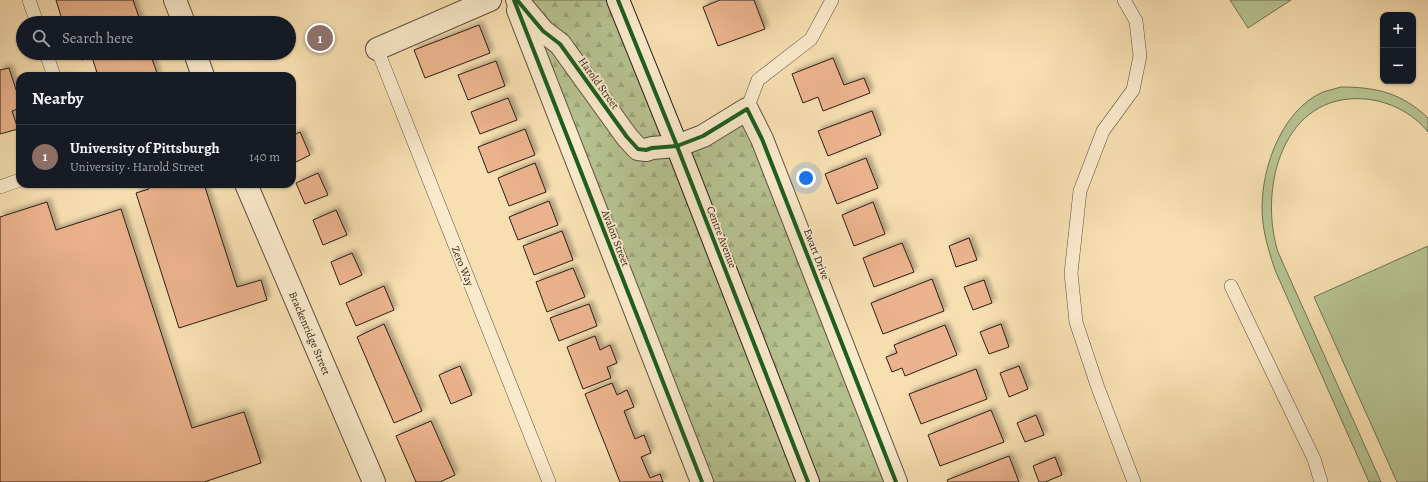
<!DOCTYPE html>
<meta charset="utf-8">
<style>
body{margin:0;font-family:Alegreya,serif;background:#20242c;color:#f1f3f6}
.controls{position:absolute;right:12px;top:12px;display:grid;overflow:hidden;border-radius:8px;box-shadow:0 1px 3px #0004}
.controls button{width:36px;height:36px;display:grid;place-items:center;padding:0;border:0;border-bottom:1px solid #363941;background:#171b24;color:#f1f3f6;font:20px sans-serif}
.you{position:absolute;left:806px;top:178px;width:14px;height:14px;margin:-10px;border:3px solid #fff;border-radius:50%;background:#1a73e8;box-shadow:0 0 0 6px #1a73e833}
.badge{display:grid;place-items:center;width:26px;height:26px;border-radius:50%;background:#c59692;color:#fff;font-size:13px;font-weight:700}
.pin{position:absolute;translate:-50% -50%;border:2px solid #fff;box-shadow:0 1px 4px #0006}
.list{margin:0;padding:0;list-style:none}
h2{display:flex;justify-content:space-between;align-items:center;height:52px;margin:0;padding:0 16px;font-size:17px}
h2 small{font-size:13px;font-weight:400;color:#9ea1a6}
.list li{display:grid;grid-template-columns:26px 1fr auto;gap:12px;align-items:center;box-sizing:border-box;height:64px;padding:0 16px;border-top:1px solid #363941}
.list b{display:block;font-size:15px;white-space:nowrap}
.list p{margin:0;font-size:13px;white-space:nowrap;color:#9ea1a6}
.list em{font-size:13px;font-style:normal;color:#9ea1a6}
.icon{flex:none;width:22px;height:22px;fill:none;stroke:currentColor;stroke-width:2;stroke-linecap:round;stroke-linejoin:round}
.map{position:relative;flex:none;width:1428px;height:482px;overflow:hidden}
.search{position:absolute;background:#171b24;box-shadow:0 1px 3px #0004;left:16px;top:16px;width:280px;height:44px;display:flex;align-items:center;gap:10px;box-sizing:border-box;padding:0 14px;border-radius:22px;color:#9ea1a6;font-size:15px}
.panel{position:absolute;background:#171b24;box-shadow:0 1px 3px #0004;left:16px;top:72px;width:280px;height:116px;border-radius:12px}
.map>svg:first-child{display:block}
</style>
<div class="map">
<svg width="1428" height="482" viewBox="0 0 1428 482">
<defs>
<pattern id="forest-firs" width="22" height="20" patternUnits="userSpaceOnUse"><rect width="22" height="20" fill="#b6c391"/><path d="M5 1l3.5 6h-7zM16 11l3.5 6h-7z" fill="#9da77c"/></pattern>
<filter id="shadow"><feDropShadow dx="3.5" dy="-3.5" stdDeviation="2" flood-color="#0004"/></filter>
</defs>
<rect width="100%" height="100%" fill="#f7dfb1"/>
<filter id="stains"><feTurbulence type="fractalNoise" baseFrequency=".005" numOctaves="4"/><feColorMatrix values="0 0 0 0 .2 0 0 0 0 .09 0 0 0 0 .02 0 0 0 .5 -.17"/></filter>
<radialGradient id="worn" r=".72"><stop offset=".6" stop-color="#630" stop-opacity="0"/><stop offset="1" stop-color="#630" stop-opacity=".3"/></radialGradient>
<polygon fill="url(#forest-firs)" stroke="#717154" points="514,0 618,0 677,146 747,109 896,482 702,482"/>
<g fill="#b6c391" stroke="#717154">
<polygon points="1230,0 1291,0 1248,28"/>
<path d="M 1341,87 C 1376,87 1402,93 1428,118 L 1428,132 C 1413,113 1389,101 1365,99 C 1283,92 1258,188 1278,252 L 1381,482 L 1369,482 L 1275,270 C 1270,255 1265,239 1263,223 C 1257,178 1279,111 1323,92 C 1329,90 1335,89 1341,87 Z"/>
<polygon points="1428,246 1428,482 1397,482 1314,297"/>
</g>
<g fill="#ebb38d" stroke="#2c1f17" filter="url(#shadow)">
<polygon points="56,0 133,0 141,23 70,23 69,22 63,23"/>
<polygon points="720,0 754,0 765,29 718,46 703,7"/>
<polygon points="479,25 490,53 425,78 414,50"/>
<polygon points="79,53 150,53 158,76 98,76 92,57 82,60"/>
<polygon points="833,58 844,85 864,78 870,93 823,111 818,97 803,103 792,74"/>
<polygon points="496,61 505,86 468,100 458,75"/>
<polygon points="9,68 20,102 20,108 12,111 18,129 0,134 0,70"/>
<polygon points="508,98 517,120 480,134 471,112"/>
<polygon points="872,111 881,135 828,156 818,131"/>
<polygon points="525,129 535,155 488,173 478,147"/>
<polygon points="300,132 310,155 292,164 292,136"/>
<polygon points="866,158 878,188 837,204 825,174"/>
<polygon points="535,163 546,192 509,206 498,178"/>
<polygon points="318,173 328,195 305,204 296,183"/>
<polygon points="147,184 204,184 237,287 261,280 267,300 179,328 136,193 149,189"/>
<polygon points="549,201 558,225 518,240 509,217"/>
<polygon points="47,202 56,230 121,209 192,428 244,412 261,463 204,482 0,482 0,217"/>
<polygon points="873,202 885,234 854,246 842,215"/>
<polygon points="336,210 347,235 323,245 313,220"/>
<polygon points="562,231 573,260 534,275 523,246"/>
<polygon points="969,238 977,260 956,267 949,246"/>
<polygon points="902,243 914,272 874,287 863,258"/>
<polygon points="352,253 362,275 340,285 331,262"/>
<polygon points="573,268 585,297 547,312 536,282"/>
<polygon points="932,279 944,311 883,334 871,303"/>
<polygon points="984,280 992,303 973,310 964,287"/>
<polygon points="384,286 394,310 356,326 346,303"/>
<polygon points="589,304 597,326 559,341 550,318"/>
<polygon points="384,324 422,411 394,423 357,337"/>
<polygon points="1001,324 1009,347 989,354 980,332"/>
<polygon points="945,325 957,355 905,376 902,368 892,372 886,357 897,353 894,345"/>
<polygon points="595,336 600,350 610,345 617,363 607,367 611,378 583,389 567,347"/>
<polygon points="460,366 472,395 451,404 439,375"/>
<polygon points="1019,366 1028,389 1009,397 1000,373"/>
<polygon points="976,369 987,399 921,424 909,394"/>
<polygon points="612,383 617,395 627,390 634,407 624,411 635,439 644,435 651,453 641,457 650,478 660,474 663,482 620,482 585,394"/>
<polygon points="991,410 1004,442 940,466 928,435"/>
<polygon points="1036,415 1044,435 1025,442 1017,423"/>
<polygon points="431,421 455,475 440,482 416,482 396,436"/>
<polygon points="1009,456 1019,482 948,482 947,480"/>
<polygon points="1055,457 1062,475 1045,482 1039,482 1033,466"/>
</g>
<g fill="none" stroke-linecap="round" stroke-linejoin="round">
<g stroke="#5f4f3e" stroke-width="14">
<g id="service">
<polyline points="29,0 37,23"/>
<polyline points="1124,0 1136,21 1140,56 1133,90 1103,131 1080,191 1071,273 1076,322 1098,388 1134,482"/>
<polyline points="377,49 549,482"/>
<polyline points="46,53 54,76"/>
<polyline points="747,109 758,80 811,39 832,0"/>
<polyline points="0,187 20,180"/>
<polyline points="1231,286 1314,459 1321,482"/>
</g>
</g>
<g stroke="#5f4f3e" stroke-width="24">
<g id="minor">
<polyline points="175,0 184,23"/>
<polyline points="517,0 543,31 560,44 627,137 638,149 646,150 652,148 677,146 703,136 747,109 762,139 896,482"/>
<polyline points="518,10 702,482"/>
<polyline points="377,49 490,0"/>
<polyline points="195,53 203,76"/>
<polyline points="246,184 374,482"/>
</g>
</g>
<g stroke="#2c1f17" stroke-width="24">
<polyline id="secondary" points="618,0 677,146 808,482"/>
</g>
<use href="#service" stroke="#faeacc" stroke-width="13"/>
<use href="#minor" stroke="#faeacc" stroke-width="22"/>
<use href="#secondary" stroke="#faeacc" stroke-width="22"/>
<g stroke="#faeacc" stroke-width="6">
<g id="cycleway">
<polyline points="514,0 702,482"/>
<polyline points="517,0 543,31 560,44 627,137 638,149 646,150 652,148 677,146 703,136 747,109 762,139 896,482"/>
<polyline points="618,0 677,146 808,482"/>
</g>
</g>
<use href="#cycleway" stroke="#1b5e20" stroke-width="4"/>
</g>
<g text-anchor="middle" stroke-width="4" stroke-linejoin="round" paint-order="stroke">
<g font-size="11" fill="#2c1f17" stroke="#faeacc">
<text transform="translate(599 83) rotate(54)" y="4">Harold Street</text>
<text transform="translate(722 237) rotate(69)" y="4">Centre Avenue</text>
<text transform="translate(616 238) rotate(69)" y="4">Avalon Street</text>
<text transform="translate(817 254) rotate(69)" y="4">Ewart Drive</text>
<text transform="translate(463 266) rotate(68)" y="4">Zero Way</text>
<text transform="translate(310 333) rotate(67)" y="4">Brackenridge Street</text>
</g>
</g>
<rect width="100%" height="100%" filter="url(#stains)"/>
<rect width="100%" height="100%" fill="url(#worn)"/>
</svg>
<div class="controls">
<button>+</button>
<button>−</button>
</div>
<div class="you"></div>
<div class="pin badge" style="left:320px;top:38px;background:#8d6e63">1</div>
<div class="search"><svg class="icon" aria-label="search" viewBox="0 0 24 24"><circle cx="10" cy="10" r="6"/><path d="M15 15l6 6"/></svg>Search here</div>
<section class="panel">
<h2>Nearby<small></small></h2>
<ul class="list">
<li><span class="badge" style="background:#8d6e63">1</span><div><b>University of Pittsburgh</b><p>University · Harold Street</p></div><em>140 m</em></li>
</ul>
</section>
</div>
